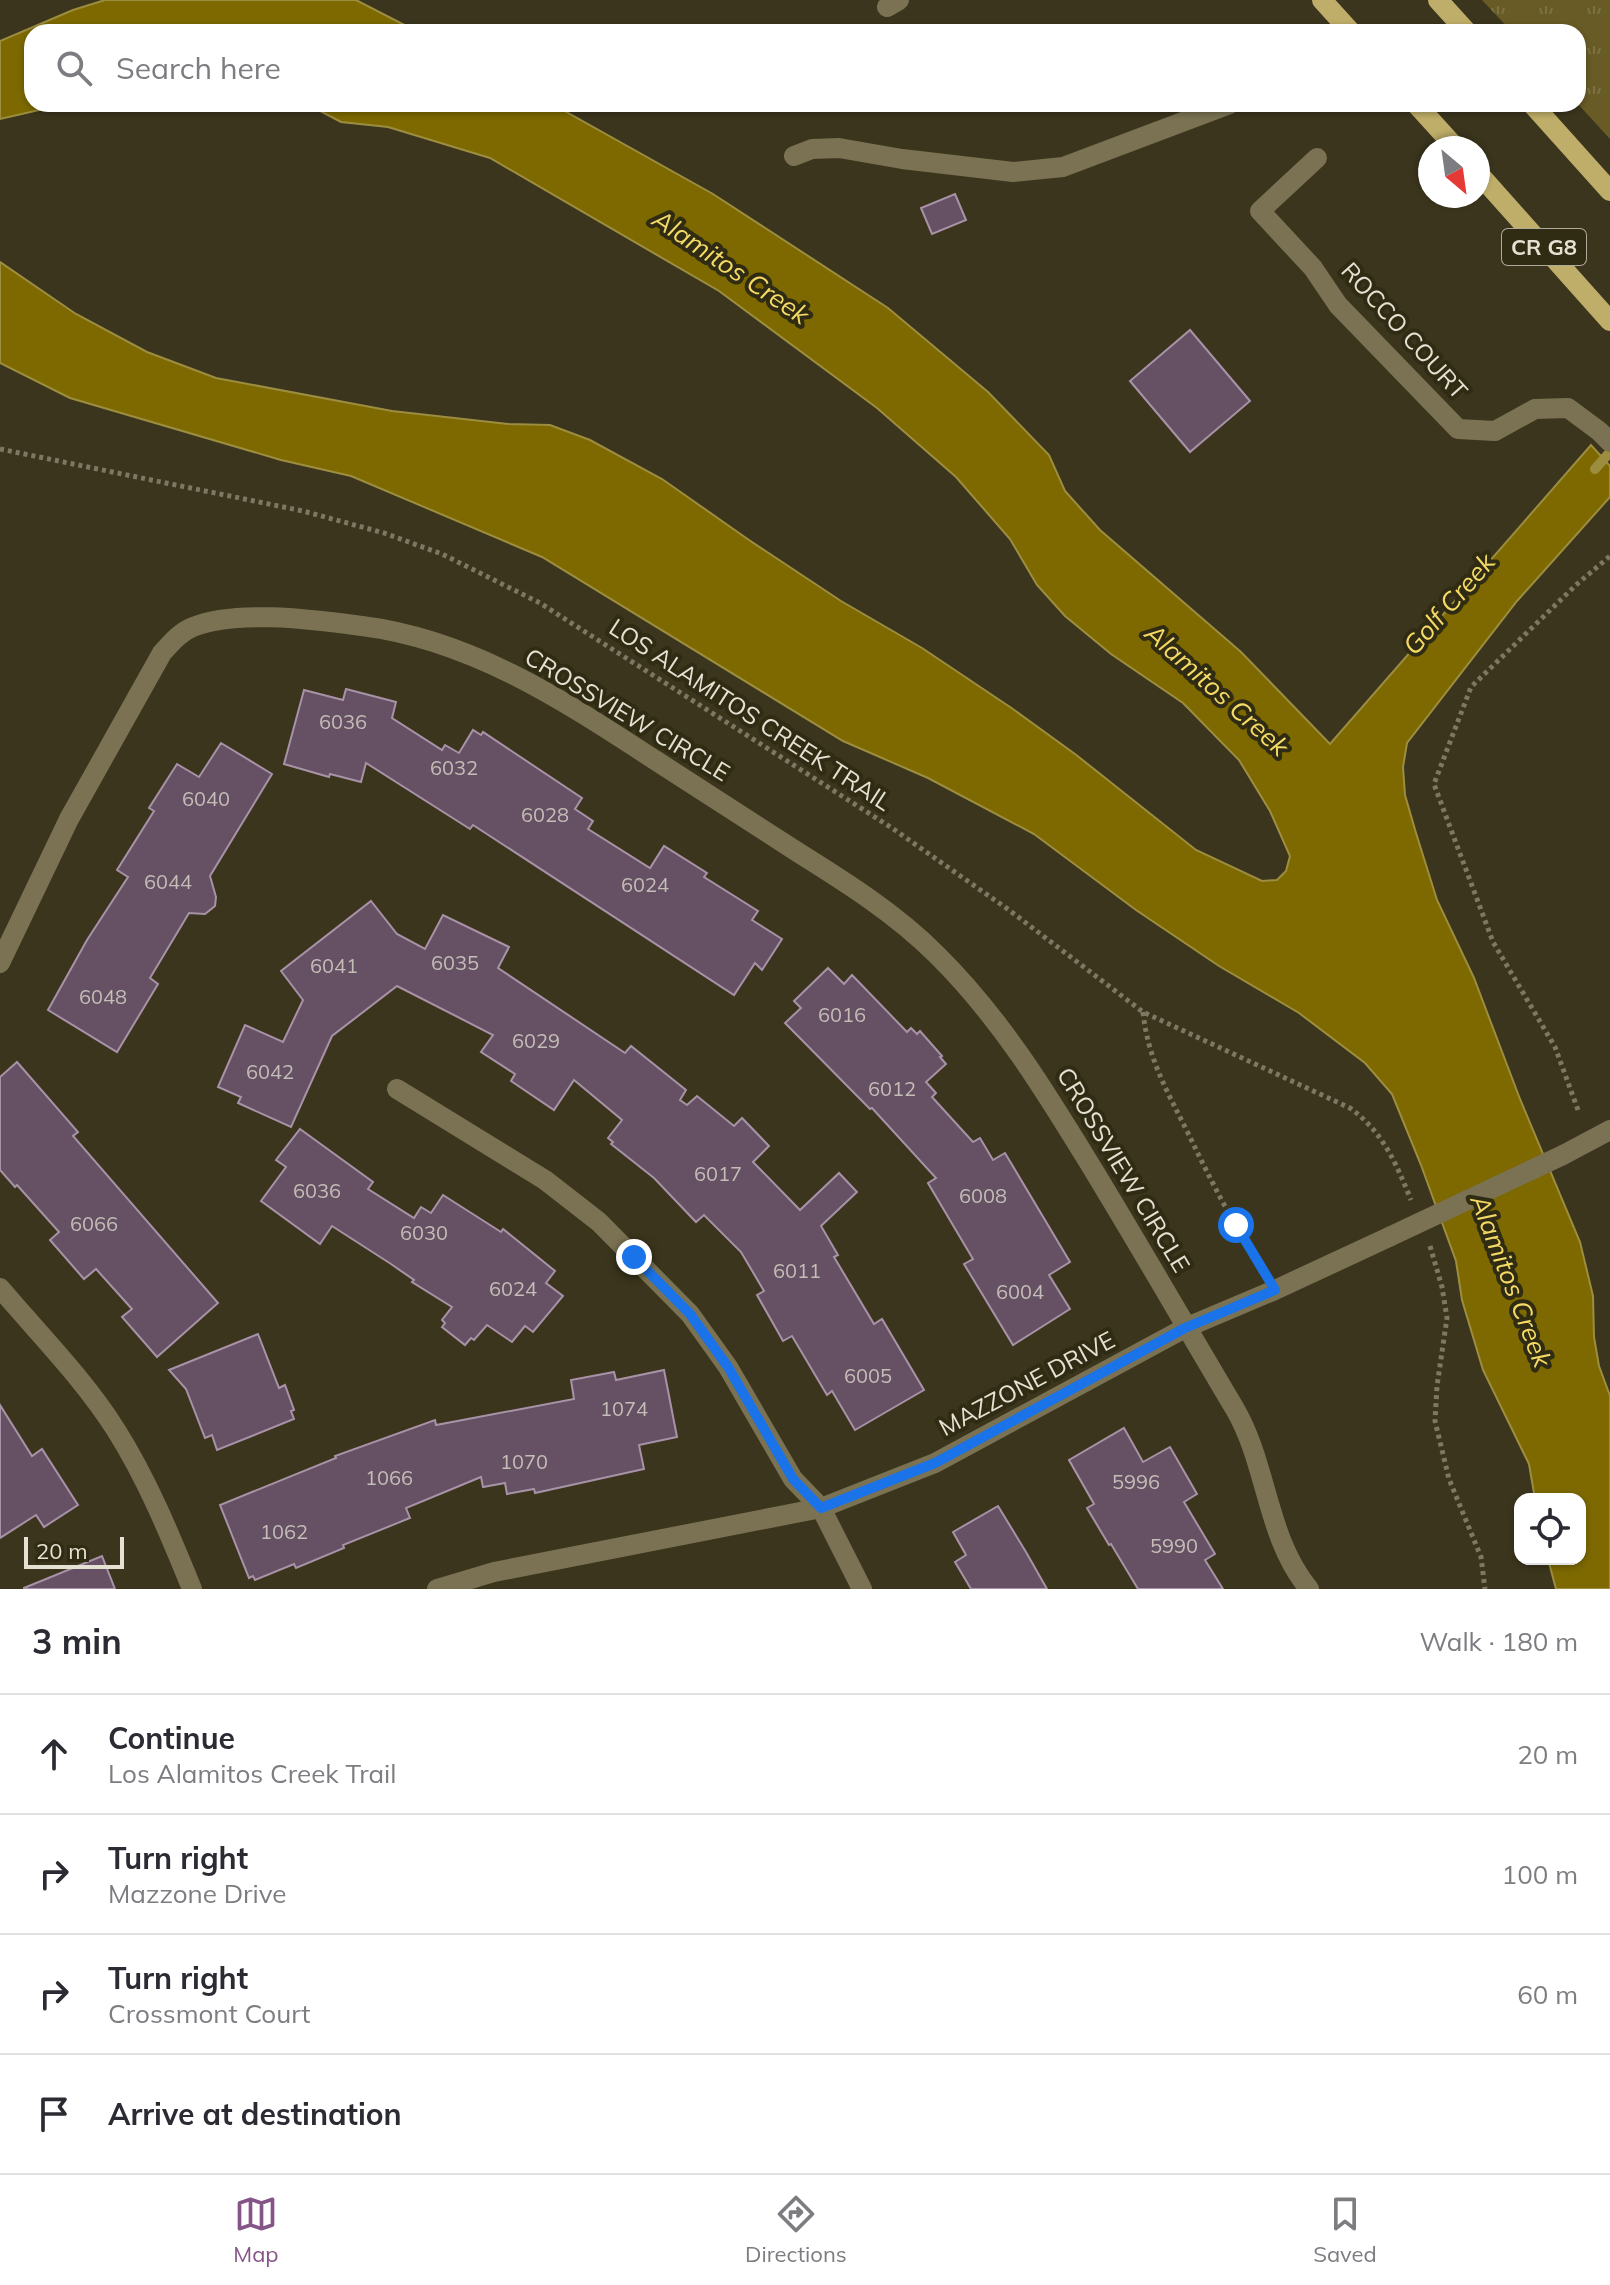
<!DOCTYPE html>
<meta charset="utf-8">
<style>
body{margin:0;font-family:Mulish,sans-serif;background:#f7f7f7;color:#2b2b33}
.controls{position:absolute;right:24px;bottom:24px;display:grid;overflow:hidden;border-radius:16px;box-shadow:0 2px 6px #0004}
.controls button{width:72px;height:72px;display:grid;place-items:center;padding:0;border:0;border-bottom:2px solid #e1e1e2;background:#fff;color:#2b2b33;font:40px sans-serif}
.compass{position:absolute;left:1418px;top:136px;width:72px;height:72px;border-radius:50%;background:#fff;box-shadow:0 2px 6px #0004;rotate:151deg}
.scale{position:absolute;left:24px;bottom:20px;width:100px;box-sizing:border-box;padding-left:8px;border:4px solid #e5e1d3;border-top:0;font-size:22px;line-height:28px;white-space:nowrap;color:#e5e1d3;-webkit-text-stroke:6px #302b13;paint-order:stroke}
.stop{position:absolute;width:24px;height:24px;margin:-18px;border:6px solid #1a73e8;border-radius:50%;background:#fff}
.stop.end{background:#1a73e8;border-color:#fff;box-shadow:0 2px 8px #0008}
.list{margin:0;padding:0;list-style:none}
h2{display:flex;justify-content:space-between;align-items:center;height:104px;margin:0;padding:0 32px;font-size:34px}
h2 small{font-size:26px;font-weight:400;color:#7c7c81}
.list li{display:grid;grid-template-columns:52px 1fr auto;gap:24px;align-items:center;box-sizing:border-box;height:120px;padding:0 32px;border-top:2px solid #e1e1e2}
.list b{display:block;font-size:30px;white-space:nowrap}
.list p{margin:0;font-size:26px;white-space:nowrap;color:#7c7c81}
.list em{font-size:26px;font-style:normal;color:#7c7c81}
.icon{flex:none;width:44px;height:44px;fill:none;stroke:currentColor;stroke-width:2;stroke-linecap:round;stroke-linejoin:round}
.map{position:relative;flex:none;width:1610px;height:1589px;overflow:hidden}
.search{position:absolute;background:#fff;box-shadow:0 2px 6px #0004;left:24px;right:24px;top:24px;height:88px;display:flex;align-items:center;gap:20px;box-sizing:border-box;padding:0 28px;border-radius:24px;color:#7c7c81;font-size:30px}
.sheet{height:584px;background:#fff}
nav{display:flex;justify-content:space-around;align-items:center;box-sizing:border-box;height:112px;border-top:2px solid #e1e1e2;background:#fff;font-size:22px;color:#7c7c81}
nav a{display:grid;justify-items:center;gap:4px}
nav .on{color:#855588}
.map>svg:first-child{display:block}
</style>
<div class="map">
<svg width="1610" height="1589" viewBox="0 0 1610 1589">
<defs>
<pattern id="grass-tufts" width="24" height="20" patternUnits="userSpaceOnUse" patternTransform="scale(2)"><rect width="24" height="20" fill="#685b25"/><path d="M3 7l-1-3M5 7V3M7 7l1-3M15 17l-1-3M17 17v-4M19 17l1-3" fill="none" stroke="#7d7244"/></pattern>
</defs>
<rect width="100%" height="100%" fill="#3b351d"/>
<polygon fill="url(#grass-tufts)" points="1482,0 1610,0 1610,139 1578,104 1578,32 1512,32"/>
<g fill="#7d6900" stroke="#9c8d3f" stroke-width="2">
<polygon points="105,0 356,0 418,32 32,32 32,104 65,104 0,119 0,41 73,10"/>
<polygon points="307,104 552,104 713,194 888,308 988,392 1049,455 1065,491 1100,530 1241,652 1330,744 1591,445 1610,466 1610,497 1517,601 1407,743 1403,767 1405,795 1416,833 1437,900 1474,978 1520,1099 1580,1242 1593,1296 1594,1337 1599,1366 1610,1396 1610,1589 1556,1589 1548,1559 1580,1559 1580,1499 1535,1499 1529,1464 1483,1370 1462,1300 1456,1261 1421,1165 1392,1094 1365,1063 1299,1013 1219,966 1136,910 1034,834 928,778 843,741 542,557 351,476 281,460 70,398 0,363 0,262 76,314 147,352 216,378 392,411 508,424 550,425 590,440 662,479 749,540 841,601 922,648 1013,709 1075,754 1196,850 1262,881 1277,880 1286,871 1290,856 1270,811 1239,760 1183,703 1111,654 1065,616 1037,585 1010,539 956,477 877,408 719,291 490,158 388,127 341,122"/>
</g>
<g fill="none" stroke-linecap="round" stroke-linejoin="round">
<polyline stroke="#9c8d3f" stroke-width="10" points="1595,469 1610,452"/>
</g>
<g fill="#655163" stroke="#a892a7" stroke-width="2">
<polygon points="955,194 966,220 932,234 921,208"/>
<polygon points="1190,330 1250,401 1190,452 1130,381"/>
<polygon points="346,689 396,702 392,718 442,750 445,745 459,753 473,730 481,735 483,732 582,798 575,809 593,821 588,829 650,868 664,846 707,873 704,877 758,911 752,920 782,939 762,970 755,963 734,995 473,825 470,829 366,763 361,782 330,774 329,777 284,764 304,690 343,700"/>
<polygon points="221,743 272,774 210,876 216,897 215,906 205,914 189,913 150,978 158,984 117,1052 48,1010 87,940 128,877 117,870 154,811 149,808 177,764 199,777"/>
<polygon points="371,901 397,934 425,949 443,915 509,947 498,968 625,1053 631,1046 686,1090 680,1100 687,1105 697,1096 734,1126 742,1118 769,1146 753,1162 800,1210 839,1173 857,1192 821,1226 838,1255 834,1257 874,1324 882,1319 924,1390 855,1430 832,1391 827,1395 792,1336 783,1341 757,1295 764,1291 741,1252 704,1215 696,1222 654,1178 611,1144 613,1142 608,1138 622,1120 574,1080 554,1110 511,1081 515,1074 481,1052 493,1035 397,986 332,1036 291,1127 238,1103 241,1097 218,1087 245,1025 283,1042 303,1000 281,971"/>
<polygon points="828,968 844,984 852,975 907,1032 911,1028 917,1034 920,1031 942,1056 940,1057 946,1064 926,1082 936,1093 932,1097 973,1142 980,1138 993,1160 1005,1153 1070,1262 1049,1275 1070,1309 1013,1345 964,1264 973,1259 928,1183 936,1178 872,1108 870,1109 785,1023 801,1008 794,1001"/>
<polygon points="17,1062 78,1132 73,1136 218,1303 157,1357 122,1317 132,1309 96,1269 84,1279 50,1240 59,1232 17,1185 15,1187 0,1170 0,1077"/>
<polygon points="300,1129 373,1182 368,1189 414,1218 421,1207 431,1213 443,1195 501,1232 503,1229 555,1271 546,1283 563,1296 533,1332 525,1326 512,1342 487,1325 474,1340 471,1338 465,1345 442,1327 445,1323 442,1320 452,1307 412,1282 414,1280 391,1264 332,1226 320,1244 261,1201 286,1167 276,1160"/>
<polygon points="258,1334 279,1388 285,1385 294,1410 291,1411 294,1419 217,1450 212,1435 205,1438 186,1389 169,1370"/>
<polygon points="664,1370 677,1437 639,1445 644,1469 535,1493 534,1489 507,1494 505,1483 483,1487 481,1477 406,1508 410,1518 343,1545 344,1548 296,1568 294,1564 255,1580 253,1576 249,1578 220,1505 336,1458 335,1456 435,1420 436,1425 574,1399 571,1380 614,1372 616,1380"/>
<polygon points="0,1405 32,1456 42,1449 78,1505 44,1527 36,1515 0,1538"/>
<polygon points="1124,1428 1143,1462 1170,1447 1197,1494 1184,1502 1215,1554 1205,1560 1223,1589 1138,1589 1111,1544 1109,1545 1087,1508 1094,1504 1069,1460"/>
<polygon points="998,1506 1026,1552 1047,1589 971,1589 955,1562 966,1555 953,1532"/>
<polygon points="102,1556 115,1589 24,1589 24,1588"/>
</g>
<g fill="none" stroke-linecap="round" stroke-linejoin="round">
<g stroke="#7d7763" stroke-width="5" stroke-dasharray="4 4" stroke-linecap="butt">
<path d="M 0,449 L 303,511 L 384,533 L 442,554 L 540,603 L 892,828 L 1009,910 L 1143,1012 L 1350,1108 C 1383,1132 1396,1163 1411,1200"/>
<path d="M 1143,1012 C 1148,1059 1167,1091 1188,1133 C 1210,1179 1234,1226 1262,1269"/>
<polyline points="1578,1110 1555,1047 1493,942 1434,784 1471,687 1576,585 1610,556"/>
<polyline points="1430,1246 1442,1287 1447,1318 1437,1386 1435,1421 1449,1479 1481,1557 1485,1589"/>
</g>
<g stroke="#7a7252" stroke-width="20">
<polyline points="887,7 899,0"/>
<polyline points="794,156 812,149 839,148 902,159 1013,172 1063,167 1230,104"/>
<polyline points="1317,158 1260,211 1313,268 1338,305 1458,429 1495,431 1535,409 1568,408 1599,431 1610,442"/>
<path d="M 0,963 L 69,819 L 162,653 C 171,643 180,632 193,627 C 237,609 315,620 362,626 C 473,640 564,701 655,760 C 703,791 751,822 799,853 C 847,883 896,914 936,954 C 1001,1018 1047,1094 1094,1171 C 1142,1250 1188,1330 1235,1409 C 1268,1466 1266,1537 1309,1589"/>
<polyline points="397,1089 545,1180 599,1222 690,1314 728,1367 793,1479 821,1508 862,1589"/>
<polyline points="1563,1155 1610,1130"/>
<path d="M 0,1288 C 39,1334 83,1378 116,1430 C 147,1479 170,1535 192,1589"/>
<polyline points="437,1589 494,1572 821,1508 935,1463 1185,1328 1275,1290 1389,1237"/>
</g>
<g stroke="#bfae69" stroke-width="20">
<polyline points="1322,0 1351,32"/>
<polyline points="1438,0 1467,32"/>
<polyline points="1416,104 1456,148"/>
<polyline points="1532,104 1610,191"/>
<polyline points="1478,173 1610,321"/>
</g>
<polyline stroke="#7a7252" stroke-width="20" points="1389,1237 1563,1155"/>
</g>
<g fill="none" stroke-linecap="round" stroke-linejoin="round">
<polyline stroke="#1a73e8" stroke-width="10" points="634,1257 690,1314 728,1367 793,1479 821,1508 935,1463 1185,1328 1275,1290 1236,1225"/>
</g>
<g text-anchor="middle" stroke-width="8" stroke-linejoin="round" paint-order="stroke">
<g font-size="20" fill="#c5bdb7">
<text x="343" y="729">6036</text>
<text x="454" y="775">6032</text>
<text x="206" y="806">6040</text>
<text x="545" y="822">6028</text>
<text x="168" y="889">6044</text>
<text x="645" y="892">6024</text>
<text x="455" y="970">6035</text>
<text x="334" y="973">6041</text>
<text x="103" y="1004">6048</text>
<text x="842" y="1022">6016</text>
<text x="536" y="1048">6029</text>
<text x="270" y="1079">6042</text>
<text x="892" y="1096">6012</text>
<text x="718" y="1181">6017</text>
<text x="317" y="1198">6036</text>
<text x="983" y="1203">6008</text>
<text x="94" y="1231">6066</text>
<text x="424" y="1240">6030</text>
<text x="797" y="1278">6011</text>
<text x="513" y="1296">6024</text>
<text x="1020" y="1299">6004</text>
<text x="868" y="1383">6005</text>
<text x="624" y="1416">1074</text>
<text x="524" y="1469">1070</text>
<text x="389" y="1485">1066</text>
<text x="1136" y="1489">5996</text>
<text x="284" y="1539">1062</text>
<text x="1174" y="1553">5990</text>
</g>
<rect fill="#302b13" stroke="#afaa99" stroke-width="2" x="1502" y="229" width="84" height="36" rx="6"/>
<g font-size="22" font-weight="bold" fill="#e5e1d3">
<text x="1544" y="255">CR G8</text>
</g>
<g font-size="24" fill="#e5e1d3" stroke="#302b13">
<text transform="translate(1404 331) rotate(48)" y="8">ROCCO COURT</text>
<text transform="translate(627 715) rotate(31)" y="8">CROSSVIEW CIRCLE</text>
<text transform="translate(750 715) rotate(33)" y="8">LOS ALAMITOS CREEK TRAIL</text>
<text transform="translate(1123 1170) rotate(59)" y="8">CROSSVIEW CIRCLE</text>
<text transform="translate(1027 1384) rotate(-28)" y="8">MAZZONE DRIVE</text>
</g>
<g font-size="26" font-style="italic" fill="#f5da66" stroke="#302b13">
<text transform="translate(731 267) rotate(34)" y="9">Alamitos Creek</text>
<text transform="translate(1449 604) rotate(-49)" y="9">Golf Creek</text>
<text transform="translate(1217 690) rotate(42)" y="9">Alamitos Creek</text>
<text transform="translate(1511 1281) rotate(69)" y="9">Alamitos Creek</text>
</g>
</g>
</svg>
<div class="controls">
<button><svg class="icon" aria-label="locate" viewBox="0 0 24 24"><circle cx="12" cy="12" r="6"/><path d="M12 2v4M12 18v4M2 12h4M18 12h4"/></svg></button>
</div>
<svg class="compass" viewBox="-18 -18 36 36"><path d="M0-13l5 13h-10z" fill="#e53935"/><path d="M0 13l5-13h-10z" fill="#7c7c81"/></svg>
<div class="scale">20 m</div>
<div class="stop" style="left:1236px;top:1225px"></div>
<div class="stop end" style="left:634px;top:1257px"></div>
<div class="search"><svg class="icon" aria-label="search" viewBox="0 0 24 24"><circle cx="10" cy="10" r="6"/><path d="M15 15l6 6"/></svg>Search here</div>
</div>
<section class="sheet">
<h2>3 min<small>Walk · 180 m</small></h2>
<ul class="list">
<li><svg class="icon" aria-label="ahead" viewBox="0 0 24 24"><path d="M12 20V5M6 11l6-6 6 6"/></svg><div><b>Continue</b><p>Los Alamitos Creek Trail</p></div><em>20 m</em></li>
<li><svg class="icon" aria-label="right" viewBox="0 0 24 24"><path d="M7 20v-9h11M14 6l5 5-5 5"/></svg><div><b>Turn right</b><p>Mazzone Drive</p></div><em>100 m</em></li>
<li><svg class="icon" aria-label="right" viewBox="0 0 24 24"><path d="M7 20v-9h11M14 6l5 5-5 5"/></svg><div><b>Turn right</b><p>Crossmont Court</p></div><em>60 m</em></li>
<li><svg class="icon" aria-label="arrive" viewBox="0 0 24 24"><path d="M6 21V4h12l-3 4 3 4H6"/></svg><div><b>Arrive at destination</b></div></li>
</ul>
</section>
<nav>
<a class="on"><svg class="icon" aria-label="map" viewBox="0 0 24 24"><path d="M3 6l6-2 6 2 6-2v14l-6 2-6-2-6 2zM9 4v14M15 6v14"/></svg>Map</a>
<a><svg class="icon" aria-label="directions" viewBox="0 0 24 24"><path d="M12 3l9 9-9 9-9-9zM9 14v-3h6M13 9l2 2-2 2"/></svg>Directions</a>
<a><svg class="icon" aria-label="saved" viewBox="0 0 24 24"><path d="M7 4h10v16l-5-4-5 4z"/></svg>Saved</a>
</nav>
